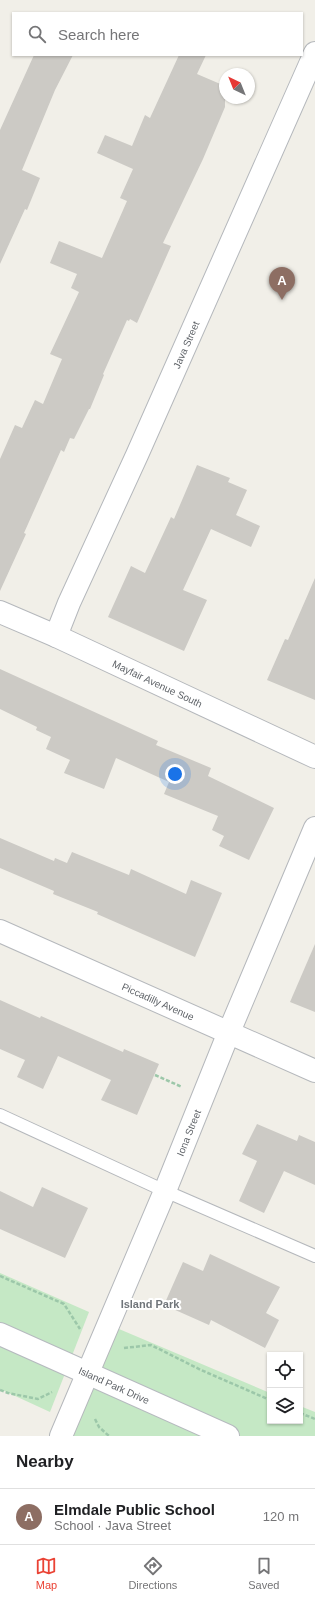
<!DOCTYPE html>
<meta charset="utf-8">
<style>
body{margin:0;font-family:Helvetica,sans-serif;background:#f6f6f6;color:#202124}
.controls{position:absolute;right:12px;bottom:12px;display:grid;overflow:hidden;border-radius:0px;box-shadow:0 1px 3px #0004}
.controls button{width:36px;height:36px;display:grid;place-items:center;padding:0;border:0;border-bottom:1px solid #e0e0e0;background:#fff;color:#202124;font:20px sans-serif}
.compass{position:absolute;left:219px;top:68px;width:36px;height:36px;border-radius:50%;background:#fff;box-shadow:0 1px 3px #0004;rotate:317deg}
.you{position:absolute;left:175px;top:774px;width:14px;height:14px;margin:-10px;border:3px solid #fff;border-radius:50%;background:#1a73e8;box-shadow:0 0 0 6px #1a73e833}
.badge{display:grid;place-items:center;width:26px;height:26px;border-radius:50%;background:#ea4335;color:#fff;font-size:13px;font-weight:700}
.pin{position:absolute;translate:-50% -33px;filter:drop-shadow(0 1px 2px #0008)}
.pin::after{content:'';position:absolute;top:21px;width:14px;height:12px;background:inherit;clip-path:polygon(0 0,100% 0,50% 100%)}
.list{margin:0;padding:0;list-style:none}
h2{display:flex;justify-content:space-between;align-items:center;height:52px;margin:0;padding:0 16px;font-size:17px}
h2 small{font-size:13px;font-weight:400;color:#757577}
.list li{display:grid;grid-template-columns:26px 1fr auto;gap:12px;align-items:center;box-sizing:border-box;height:56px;padding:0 16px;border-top:1px solid #e0e0e0}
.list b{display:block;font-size:15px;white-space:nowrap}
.list p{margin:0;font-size:13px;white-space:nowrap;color:#757577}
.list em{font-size:13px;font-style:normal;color:#757577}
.icon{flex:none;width:22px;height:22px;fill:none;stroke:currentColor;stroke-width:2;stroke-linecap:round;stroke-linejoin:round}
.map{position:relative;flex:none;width:315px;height:1436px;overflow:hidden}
.search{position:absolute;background:#fff;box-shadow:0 1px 3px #0004;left:12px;right:12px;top:12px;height:44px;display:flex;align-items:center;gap:10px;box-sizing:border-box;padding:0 14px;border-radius:0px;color:#757577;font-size:15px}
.sheet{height:108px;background:#fff}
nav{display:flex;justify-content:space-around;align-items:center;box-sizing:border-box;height:56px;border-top:1px solid #e0e0e0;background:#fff;font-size:11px;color:#757577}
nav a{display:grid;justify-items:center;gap:2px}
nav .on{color:#ea4335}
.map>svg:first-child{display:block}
</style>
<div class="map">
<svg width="315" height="1436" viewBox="0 0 315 1436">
<rect width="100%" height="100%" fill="#f1efe8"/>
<g fill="#c5e8c5">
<polygon points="0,1273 89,1312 50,1412 0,1389"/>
<polygon points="119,1329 270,1393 270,1421 300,1421 300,1406 315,1412 315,1436 71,1436 77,1418"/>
</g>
<g fill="#cccac5">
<polygon points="34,55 73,55 55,90 22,170 40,178 27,210 25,209 0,264 0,130"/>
<polygon points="179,55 206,55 197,74 225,86 225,107 203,159 163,243 171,246 137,323 130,319 129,321 127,320 103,374 104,375 90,409 89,409 74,439 70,438 64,452 61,450 24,533 26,534 0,591 0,459 15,425 22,428 35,400 43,404 62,359 50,354 79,292 71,288 77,274 50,263 59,241 102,258 127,201 120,198 133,169 97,153 105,135 132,146 145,115 150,118"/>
<polygon points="197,465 230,478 228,482 247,490 236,515 260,526 251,547 211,529 183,590 207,600 184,651 108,617 131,566 145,573 171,517 174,519"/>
<polygon points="315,578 315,700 267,680 285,639 288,640"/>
<polygon points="0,669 158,741 156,745 211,768 208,776 274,808 249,860 219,846 224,836 212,830 218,816 164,794 169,782 116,758 104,789 64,773 70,760 46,749 51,737 36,730 37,727 0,709"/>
<polygon points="0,838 54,861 55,858 67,863 72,852 129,875 131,869 186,894 191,880 222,893 195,957 97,914 98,912 53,894 54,891 0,868"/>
<polygon points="315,944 315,1012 290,1002"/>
<polygon points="0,1000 40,1018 41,1016 123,1052 124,1049 159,1064 137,1115 101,1100 111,1080 58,1056 43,1089 17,1077 25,1060 0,1049"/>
<polygon points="257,1124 297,1141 299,1135 315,1142 315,1185 284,1171 264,1213 239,1201 257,1161 242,1154"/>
<polygon points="42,1187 88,1208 65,1258 0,1229 0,1191 33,1207"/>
<polygon points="210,1254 280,1287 266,1313 279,1320 265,1348 211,1320 209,1325 164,1305 183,1262 203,1271"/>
</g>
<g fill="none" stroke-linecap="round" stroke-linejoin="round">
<g stroke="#b5b8bc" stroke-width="14">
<polyline id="lane" points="0,1115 165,1191 315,1256"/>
</g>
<g stroke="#b5b8bc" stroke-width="24">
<g id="street">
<path id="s1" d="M 0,612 L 56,636 L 315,757"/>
<path id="s2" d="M 56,636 L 69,603 L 137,455 L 315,53"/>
<path id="s3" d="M 0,931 L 315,1071"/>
<path id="s4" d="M 61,1436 L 165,1191 L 229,1032 L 315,828"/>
</g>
</g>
<g stroke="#b6babf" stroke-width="24">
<g id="secondary">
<path id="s5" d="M 0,1334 L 228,1436"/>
</g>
</g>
<g stroke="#9cc7a9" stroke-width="2.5" stroke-dasharray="4 2" stroke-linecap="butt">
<polyline points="155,1075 182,1087"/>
<polyline points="0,1276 64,1304 80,1329"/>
<polyline points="124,1348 151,1345 201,1370 270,1400"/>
<polyline points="0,1390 8,1393 38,1399 52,1392"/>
<polyline points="300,1413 315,1419"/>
<polyline points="95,1419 99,1427 109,1436"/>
</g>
<use href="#lane" stroke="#fff" stroke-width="12"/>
<use href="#street" stroke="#fff" stroke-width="22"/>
<use href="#secondary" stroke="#fff" stroke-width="22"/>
</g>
<g text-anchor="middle" stroke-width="4" stroke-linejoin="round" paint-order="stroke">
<g font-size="10" fill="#5f6368" stroke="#fff">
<text dy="4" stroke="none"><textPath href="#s2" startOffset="319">Java Street</textPath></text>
<text dy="4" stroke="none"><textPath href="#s1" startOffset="173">Mayfair Avenue South</textPath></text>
<text dy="4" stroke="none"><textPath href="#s3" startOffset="173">Piccadilly Avenue</textPath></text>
<text dy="4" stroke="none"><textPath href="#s4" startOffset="329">Iona Street</textPath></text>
<text dy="4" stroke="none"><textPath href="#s5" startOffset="125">Island Park Drive</textPath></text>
</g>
<g font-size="11" font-weight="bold" fill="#70757a" stroke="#fff">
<text x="150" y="1308">Island Park</text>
</g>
</g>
</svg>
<div class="controls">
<button><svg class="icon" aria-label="locate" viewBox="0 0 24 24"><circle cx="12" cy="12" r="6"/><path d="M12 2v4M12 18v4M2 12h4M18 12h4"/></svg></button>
<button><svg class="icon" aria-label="layers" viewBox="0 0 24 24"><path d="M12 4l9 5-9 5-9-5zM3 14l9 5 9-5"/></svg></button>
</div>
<svg class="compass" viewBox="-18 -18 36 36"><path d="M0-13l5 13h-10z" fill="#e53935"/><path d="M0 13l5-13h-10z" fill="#757577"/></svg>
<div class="you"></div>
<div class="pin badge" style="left:282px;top:300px;background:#8d6e63">A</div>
<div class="search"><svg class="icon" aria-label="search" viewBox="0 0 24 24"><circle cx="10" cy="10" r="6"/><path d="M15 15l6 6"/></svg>Search here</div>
</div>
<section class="sheet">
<h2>Nearby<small></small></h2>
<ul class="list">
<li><span class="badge" style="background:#8d6e63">A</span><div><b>Elmdale Public School</b><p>School · Java Street</p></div><em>120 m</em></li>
</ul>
</section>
<nav>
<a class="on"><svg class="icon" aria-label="map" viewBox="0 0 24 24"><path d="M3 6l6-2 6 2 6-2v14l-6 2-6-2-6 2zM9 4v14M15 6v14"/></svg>Map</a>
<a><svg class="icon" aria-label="directions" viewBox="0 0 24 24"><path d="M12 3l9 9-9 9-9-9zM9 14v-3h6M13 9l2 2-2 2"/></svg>Directions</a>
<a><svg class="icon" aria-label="saved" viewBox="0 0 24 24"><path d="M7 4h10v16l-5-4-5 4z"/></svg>Saved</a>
</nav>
